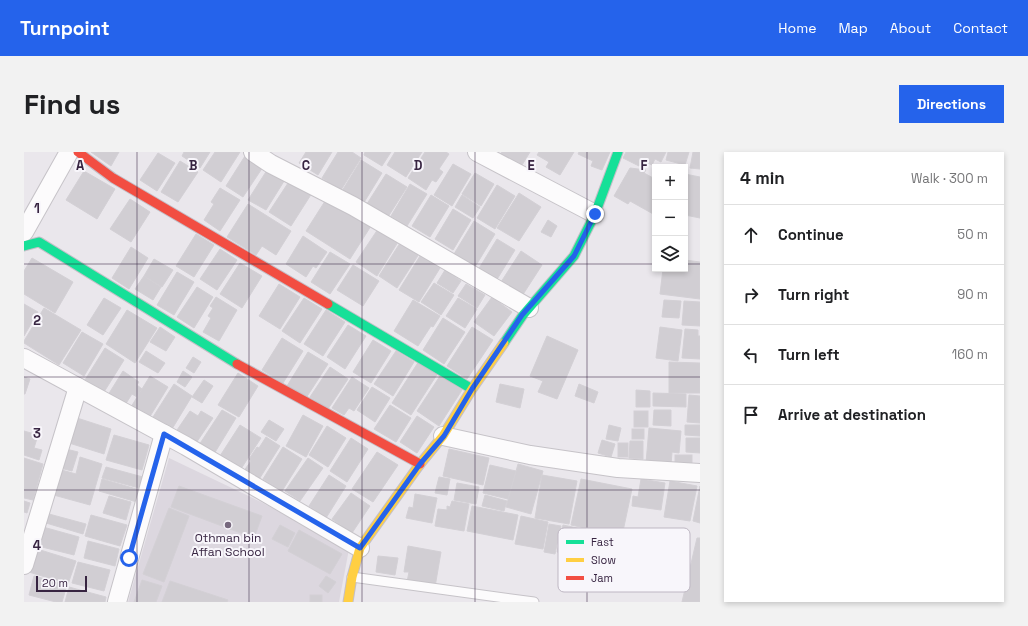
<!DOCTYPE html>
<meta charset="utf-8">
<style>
body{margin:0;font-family:"Space Grotesk",sans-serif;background:#f2f2f2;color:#202124}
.controls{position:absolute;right:12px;top:12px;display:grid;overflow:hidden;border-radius:0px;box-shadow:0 2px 6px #0003}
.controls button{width:36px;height:36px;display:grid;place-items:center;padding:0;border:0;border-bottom:1px solid #e0e0e0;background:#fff;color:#202124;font:20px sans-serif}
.scale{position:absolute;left:12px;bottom:10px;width:51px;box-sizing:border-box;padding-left:4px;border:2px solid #372441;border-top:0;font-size:11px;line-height:14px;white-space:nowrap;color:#372441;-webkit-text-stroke:3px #f8f6fb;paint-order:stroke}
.stop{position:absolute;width:12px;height:12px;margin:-9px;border:3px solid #2563eb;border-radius:50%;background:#fff}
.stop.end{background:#2563eb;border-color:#fff;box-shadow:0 1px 4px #0008}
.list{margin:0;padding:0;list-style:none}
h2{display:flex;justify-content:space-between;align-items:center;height:52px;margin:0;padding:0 16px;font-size:17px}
h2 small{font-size:13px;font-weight:400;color:#757577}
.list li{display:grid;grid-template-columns:26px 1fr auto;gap:12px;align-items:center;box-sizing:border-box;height:60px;padding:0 16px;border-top:1px solid #e0e0e0}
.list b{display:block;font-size:15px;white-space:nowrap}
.list em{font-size:13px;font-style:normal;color:#757577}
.icon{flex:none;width:22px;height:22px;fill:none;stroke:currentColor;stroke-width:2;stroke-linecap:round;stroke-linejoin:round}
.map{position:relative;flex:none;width:676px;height:450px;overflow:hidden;border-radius:0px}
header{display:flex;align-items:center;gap:24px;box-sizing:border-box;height:56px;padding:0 20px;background:#2563eb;color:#fff}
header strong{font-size:19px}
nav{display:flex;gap:22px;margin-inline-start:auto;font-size:14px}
.intro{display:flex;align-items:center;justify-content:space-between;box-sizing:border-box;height:96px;padding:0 24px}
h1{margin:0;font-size:28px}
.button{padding:10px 18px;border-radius:0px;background:#2563eb;color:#fff;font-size:14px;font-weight:700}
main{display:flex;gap:24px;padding:0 24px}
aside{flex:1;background:#fff;border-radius:0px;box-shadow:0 2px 6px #0003}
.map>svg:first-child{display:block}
</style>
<header>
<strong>Turnpoint</strong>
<nav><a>Home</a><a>Map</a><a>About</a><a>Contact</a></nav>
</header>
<div class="intro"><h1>Find us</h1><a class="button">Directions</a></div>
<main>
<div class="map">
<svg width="676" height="450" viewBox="0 0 676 450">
<rect width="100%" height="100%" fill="#eae7ec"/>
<polygon fill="#dcd7df" points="145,306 237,350 325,397 315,450 104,450"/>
<g fill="#d1ced3" stroke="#d3d0d5">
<polygon points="67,0 95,0 87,14"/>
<polygon points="160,0 186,0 176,16 158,4"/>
<polygon points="191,0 216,0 197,30 179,18"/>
<polygon points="282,0 308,0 294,23 275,11"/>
<polygon points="314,0 328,0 337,6 317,38 298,26"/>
<polygon points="341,0 367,0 358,14 340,3"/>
<polygon points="371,0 398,0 382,25 363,13"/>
<polygon points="401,0 422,0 425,2 415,17 419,20 412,30 408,28 402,38 384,26"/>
<polygon points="478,0 506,0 495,18 474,6"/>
<polygon points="515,0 550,0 536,23 522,15 525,10 513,3"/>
<polygon points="555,0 586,0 578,18 567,14 569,9 554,2"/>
<polygon points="602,0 642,0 637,10 631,7 628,13 617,8 615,14 599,6"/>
<polygon points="644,0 665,0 661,13 642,8"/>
<polygon points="669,0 676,0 676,17 666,16"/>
<polygon points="134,1 151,11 133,39 116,28"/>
<polygon points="221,4 239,15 219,45 202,34"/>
<polygon points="337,8 358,21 339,52 318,39"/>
<polygon points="156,9 174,20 154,50 137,40"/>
<polygon points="429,12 447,22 428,54 410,43"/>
<polygon points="245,15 262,26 242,58 224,48"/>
<polygon points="606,16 622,18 620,21 631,27 631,63 606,49 604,52 590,44"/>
<polygon points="60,19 91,37 73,67 42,48"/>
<polygon points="451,21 470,32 457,54 438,42"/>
<polygon points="362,22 383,35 362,68 341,55"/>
<polygon points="661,22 676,25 676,66 661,63"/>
<polygon points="266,28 288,41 267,74 245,60"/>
<polygon points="386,32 403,42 383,74 367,64"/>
<polygon points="473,33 491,44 471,77 453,66"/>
<polygon points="196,36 216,48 196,79 180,68 190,52 187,50"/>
<polygon points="495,41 517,55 495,89 473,76"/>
<polygon points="407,43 425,54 406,85 388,74"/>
<polygon points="438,43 456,55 449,66 431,55"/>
<polygon points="303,46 347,74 326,107 282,79"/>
<polygon points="106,47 126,60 107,90 86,77"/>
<polygon points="224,52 267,79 252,103 238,94 232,103 203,85"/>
<polygon points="429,57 447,68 429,98 411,87"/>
<polygon points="524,68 533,74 527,85 517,80"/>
<polygon points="450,69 471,82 451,115 430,102"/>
<polygon points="354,77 374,90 353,124 332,110"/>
<polygon points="172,82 190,93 170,125 152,114"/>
<polygon points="279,84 303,100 292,116 289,114 282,125 262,112"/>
<polygon points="473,87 491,98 472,129 454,118"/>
<polygon points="376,91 395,102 373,136 355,124"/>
<polygon points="107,95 124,106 105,137 88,126"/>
<polygon points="196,97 213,108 193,138 176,127"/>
<polygon points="497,99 518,113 498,144 477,130"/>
<polygon points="306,100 326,112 306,142 287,130"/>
<polygon points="396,104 416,116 395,150 375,138"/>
<polygon points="8,106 49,130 31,161 0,142 0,119"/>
<polygon points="130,107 149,118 138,135 120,124"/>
<polygon points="661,108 676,110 676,147 636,142 639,117 661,117"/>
<polygon points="216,111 238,124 218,156 196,142"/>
<polygon points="329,113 355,129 339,154 313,138"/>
<polygon points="421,118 437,129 429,141 413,131"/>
<polygon points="153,120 170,130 150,163 133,153"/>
<polygon points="120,124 137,135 129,148 111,137"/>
<polygon points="410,131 430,143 417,163 397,150"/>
<polygon points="255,132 276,145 256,177 235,164"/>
<polygon points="442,132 461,143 453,156 434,144"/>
<polygon points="173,135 189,145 170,176 153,165"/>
<polygon points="192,145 213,158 195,189 179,180 187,166 184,164 189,156 186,154"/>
<polygon points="468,145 488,160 470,184 450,170"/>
<polygon points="80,146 97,156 79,183 63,173"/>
<polygon points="280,146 298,157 276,191 258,179"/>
<polygon points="434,146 453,157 441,176 422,164"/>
<polygon points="389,148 416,164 409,175 407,174 394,194 370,179"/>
<polygon points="640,148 657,149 655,166 638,165"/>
<polygon points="660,149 676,150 676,174 658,173"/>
<polygon points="0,152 14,160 0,184"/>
<polygon points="20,156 57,178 35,213 0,191 0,189"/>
<polygon points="103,158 133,176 111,211 82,192"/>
<polygon points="302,158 321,170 299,204 280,192"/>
<polygon points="419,166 441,180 420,212 399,198"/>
<polygon points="324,173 342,184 321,217 303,205"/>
<polygon points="136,175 151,185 142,199 126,190"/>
<polygon points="448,175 469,188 443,227 423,214"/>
<polygon points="636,175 658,178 654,209 632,206"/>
<polygon points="661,177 674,178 674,184 676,184 676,207 658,206"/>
<polygon points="58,180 79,192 60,224 39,211"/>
<polygon points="523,184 554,198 533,247 514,240 519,229 506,224"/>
<polygon points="258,186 279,199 259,231 238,218"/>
<polygon points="349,188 367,199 347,231 329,220"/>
<polygon points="81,196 100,208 80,240 61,228"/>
<polygon points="122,199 141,211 134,221 115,210"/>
<polygon points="372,199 390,210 369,244 350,232"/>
<polygon points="284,200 304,212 282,246 263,234"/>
<polygon points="169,205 177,210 170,221 162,216"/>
<polygon points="395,209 414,221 387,263 368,251"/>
<polygon points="645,210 676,211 676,241 645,241"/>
<polygon points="306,215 324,227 304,257 286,245"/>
<polygon points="99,219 115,230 113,233 118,237 113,245 108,242 101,253 84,243"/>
<polygon points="159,219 168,225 161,235 153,230"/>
<polygon points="214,221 234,234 215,265 194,253"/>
<polygon points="126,224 144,235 125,266 107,255"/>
<polygon points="416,224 438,238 415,274 393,259"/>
<polygon points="0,225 6,227 1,242 0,242"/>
<polygon points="328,225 345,236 330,259 325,256 320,263 308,256"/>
<polygon points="180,228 189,234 178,251 168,245"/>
<polygon points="150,232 168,244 148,277 129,265"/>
<polygon points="476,232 500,237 496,256 472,250"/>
<polygon points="555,232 574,240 570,251 551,244"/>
<polygon points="348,235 366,246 351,270 333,258"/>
<polygon points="612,238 626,239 626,255 612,255"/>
<polygon points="629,241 662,242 662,255 629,254"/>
<polygon points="665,243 676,244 676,271 663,270"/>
<polygon points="366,253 387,266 372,290 350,277"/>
<polygon points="198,258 212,266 190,302 175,293"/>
<polygon points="630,258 647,258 647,274 629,273"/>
<polygon points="166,259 174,264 177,259 189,266 170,294 151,281"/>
<rect x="610" y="259" width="14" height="16"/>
<polygon points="279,263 299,274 282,305 262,294"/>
<polygon points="393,264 410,275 393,301 376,290"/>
<polygon points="50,265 87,277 80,302 42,290"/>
<polygon points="245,268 260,277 252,289 237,280"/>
<polygon points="216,273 237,286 215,320 194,307"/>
<polygon points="585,273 597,276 594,289 582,287"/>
<polygon points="661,273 676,273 676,284 661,283"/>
<polygon points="303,274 322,286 304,315 285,303"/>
<polygon points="625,276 657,279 655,301 648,300 647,313 622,311"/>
<rect x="608" y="277" width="12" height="10"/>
<polygon points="0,279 14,283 10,296 18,298 15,308 0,303"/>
<polygon points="90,283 125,293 118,318 82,308"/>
<polygon points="242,285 256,294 234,329 219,320 227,309 225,307 233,295 235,296"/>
<polygon points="327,286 344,297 323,330 306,319"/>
<polygon points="662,286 676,286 676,301 662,300"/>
<polygon points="578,288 591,292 587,305 574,301"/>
<polygon points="606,289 619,289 619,307 605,306"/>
<rect x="594" y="291" width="10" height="14"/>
<polygon points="259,295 278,307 258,339 239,327"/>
<polygon points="42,297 54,300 48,319 36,316"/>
<polygon points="425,297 465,306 459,333 419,324"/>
<polygon points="353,300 374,313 349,350 328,337"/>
<rect x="651" y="303" width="17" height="12"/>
<polygon points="56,305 78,312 66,353 26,342 34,317 52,322"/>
<polygon points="0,306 19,312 9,348 0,346"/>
<polygon points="284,306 299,316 276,349 261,339"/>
<polygon points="494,312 519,319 507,362 482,355"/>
<polygon points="466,313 492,319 484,347 459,341"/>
<polygon points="82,315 119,325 115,336 78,326"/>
<polygon points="305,323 322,334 302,366 285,354"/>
<polygon points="518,323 553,329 545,372 511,366"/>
<polygon points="415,325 426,327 423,343 411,341"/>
<polygon points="78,327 116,338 113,350 75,339"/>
<polygon points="557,327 608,337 598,384 547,373"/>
<polygon points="617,327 641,331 637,358 608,354 609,344 614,345"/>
<polygon points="646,329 673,334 666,369 640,365"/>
<polygon points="433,331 455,335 452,352 430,348"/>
<polygon points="155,334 238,364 230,386 147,355"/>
<polygon points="676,334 676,371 669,369"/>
<polygon points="327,341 346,354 328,381 308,367"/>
<polygon points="391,342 413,346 408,371 382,366 385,355 389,356"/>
<polygon points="461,343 483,349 480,359 458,354"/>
<polygon points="85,344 107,350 102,368 79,361"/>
<polygon points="0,349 6,351 3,361 0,360"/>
<polygon points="428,349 445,352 440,379 411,374 414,357 423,358 423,354 426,355"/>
<polygon points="448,354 494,363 489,388 443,379"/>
<polygon points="145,356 165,364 140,430 119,422"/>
<polygon points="25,362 62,372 59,382 22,371"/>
<polygon points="67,363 103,373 96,394 61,384"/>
<polygon points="497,364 524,370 519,397 491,392"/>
<polygon points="525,372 537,374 531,402 520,400"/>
<polygon points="256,373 271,381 264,395 248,387"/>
<polygon points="539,373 567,379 561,405 533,400"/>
<polygon points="19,375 55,385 50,403 14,394"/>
<polygon points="275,378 318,402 306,422 264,399"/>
<polygon points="673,386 676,386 676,450 658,450"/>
<polygon points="64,389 95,397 91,414 60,406"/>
<polygon points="384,394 417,400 411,435 383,430 385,420 380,420"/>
<polygon points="13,397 52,409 44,432 5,420"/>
<polygon points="354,404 374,406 371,423 352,420"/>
<polygon points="54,410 86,418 80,439 48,431"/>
<polygon points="10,424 43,433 38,450 32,450 5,443"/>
<polygon points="302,424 312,430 304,441 295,434"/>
<polygon points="118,428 138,434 132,450 110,450"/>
<polygon points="146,429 204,448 203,450 138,450"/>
<polygon points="45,435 82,445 81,450 41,450"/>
<rect x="286" y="443" width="12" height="7"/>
</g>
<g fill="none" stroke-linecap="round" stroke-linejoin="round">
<g stroke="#c6c3c8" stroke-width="11">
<polyline id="lane" points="328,425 510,450"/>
</g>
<g stroke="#c6c3c8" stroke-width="20">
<g id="street">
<polyline points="229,0 247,12 329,54 505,156"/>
<polyline points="453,0 571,62"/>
<polyline points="0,80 45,0"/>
<polyline points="0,206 162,294 336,396"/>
<polyline points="419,284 506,303 594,316 676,321"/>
<polyline points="0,413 54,235"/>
<polyline points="93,450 140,282"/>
</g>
</g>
<g stroke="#c4bfc7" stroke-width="11">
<g id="fast">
<polyline points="0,94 15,90 213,212"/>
<polyline points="304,152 448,237"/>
<polyline points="480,191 499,163 550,104 571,62 594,0"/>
</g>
</g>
<g stroke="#c4bfc7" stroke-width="11">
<polyline id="slow" points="324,450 328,425 336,396 396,312 419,284 448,237 480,191"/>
</g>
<g stroke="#c4bfc7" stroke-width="11">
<g id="jam">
<polyline points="54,0 89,26 304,152"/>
<polyline points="213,212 396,312"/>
</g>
</g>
<use href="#lane" stroke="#fcfbfc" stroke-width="9"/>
<use href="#street" stroke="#fcfbfc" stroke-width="18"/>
<use href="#fast" stroke="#16e098" stroke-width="9"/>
<use href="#slow" stroke="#ffcf43" stroke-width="9"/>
<use href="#jam" stroke="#f24e42" stroke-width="9"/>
</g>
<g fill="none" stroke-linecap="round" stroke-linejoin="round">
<polyline stroke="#2563eb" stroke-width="5" points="105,406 140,282 336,396 396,312 420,284 448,237 498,163 550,104 571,62"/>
</g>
<path fill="none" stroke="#372441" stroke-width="1" stroke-opacity="0.55" d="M 113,0 L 113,450M 225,0 L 225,450M 338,0 L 338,450M 451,0 L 451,450M 563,0 L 563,450M 0,112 L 631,112M 661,112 L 676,112M 0,225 L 676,225M 0,338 L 676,338"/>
<circle fill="#76687d" stroke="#f8f6fb" stroke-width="1.5" cx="204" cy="373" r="4"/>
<g text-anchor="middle" stroke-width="4" stroke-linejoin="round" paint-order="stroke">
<g font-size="12" fill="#372441" stroke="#f8f6fb">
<text x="204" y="390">Othman bin<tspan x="204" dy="14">Affan School</tspan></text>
</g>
</g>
<rect x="534" y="376" width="132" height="64" rx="6" fill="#f8f6fb" stroke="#beb7c3" stroke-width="1"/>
<rect x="542" y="388" width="18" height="4" fill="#16e098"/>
<rect x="542" y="406" width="18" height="4" fill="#ffcf43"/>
<rect x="542" y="424" width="18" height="4" fill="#f24e42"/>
<g font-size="11" fill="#372441">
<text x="567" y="394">Fast</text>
<text x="567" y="412">Slow</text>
<text x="567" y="430">Jam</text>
</g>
<g font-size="13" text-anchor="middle" font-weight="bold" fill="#372441" stroke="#f8f6fb" stroke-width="4" stroke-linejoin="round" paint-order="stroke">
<text x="56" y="18">A</text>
<text x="169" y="18">B</text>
<text x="282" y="18">C</text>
<text x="394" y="18">D</text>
<text x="507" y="18">E</text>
<text x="620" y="18">F</text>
<text x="13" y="61">1</text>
<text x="13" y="173">2</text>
<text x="13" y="286">3</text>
<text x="13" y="398">4</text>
</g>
</svg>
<div class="controls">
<button>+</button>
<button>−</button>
<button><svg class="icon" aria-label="layers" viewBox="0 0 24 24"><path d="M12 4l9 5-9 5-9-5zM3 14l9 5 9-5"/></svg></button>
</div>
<div class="scale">20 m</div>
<div class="stop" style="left:105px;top:406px"></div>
<div class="stop end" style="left:571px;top:62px"></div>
</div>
<aside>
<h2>4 min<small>Walk · 300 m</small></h2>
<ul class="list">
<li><svg class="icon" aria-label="ahead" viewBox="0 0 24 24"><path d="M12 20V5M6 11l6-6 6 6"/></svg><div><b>Continue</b></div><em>50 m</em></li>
<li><svg class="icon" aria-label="right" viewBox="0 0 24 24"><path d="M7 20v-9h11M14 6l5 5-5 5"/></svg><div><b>Turn right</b></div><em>90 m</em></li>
<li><svg class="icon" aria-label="left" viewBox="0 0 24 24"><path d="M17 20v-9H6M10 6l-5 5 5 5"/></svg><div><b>Turn left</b></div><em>160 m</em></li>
<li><svg class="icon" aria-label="arrive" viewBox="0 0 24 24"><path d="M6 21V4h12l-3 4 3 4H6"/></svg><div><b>Arrive at destination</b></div></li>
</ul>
</aside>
</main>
